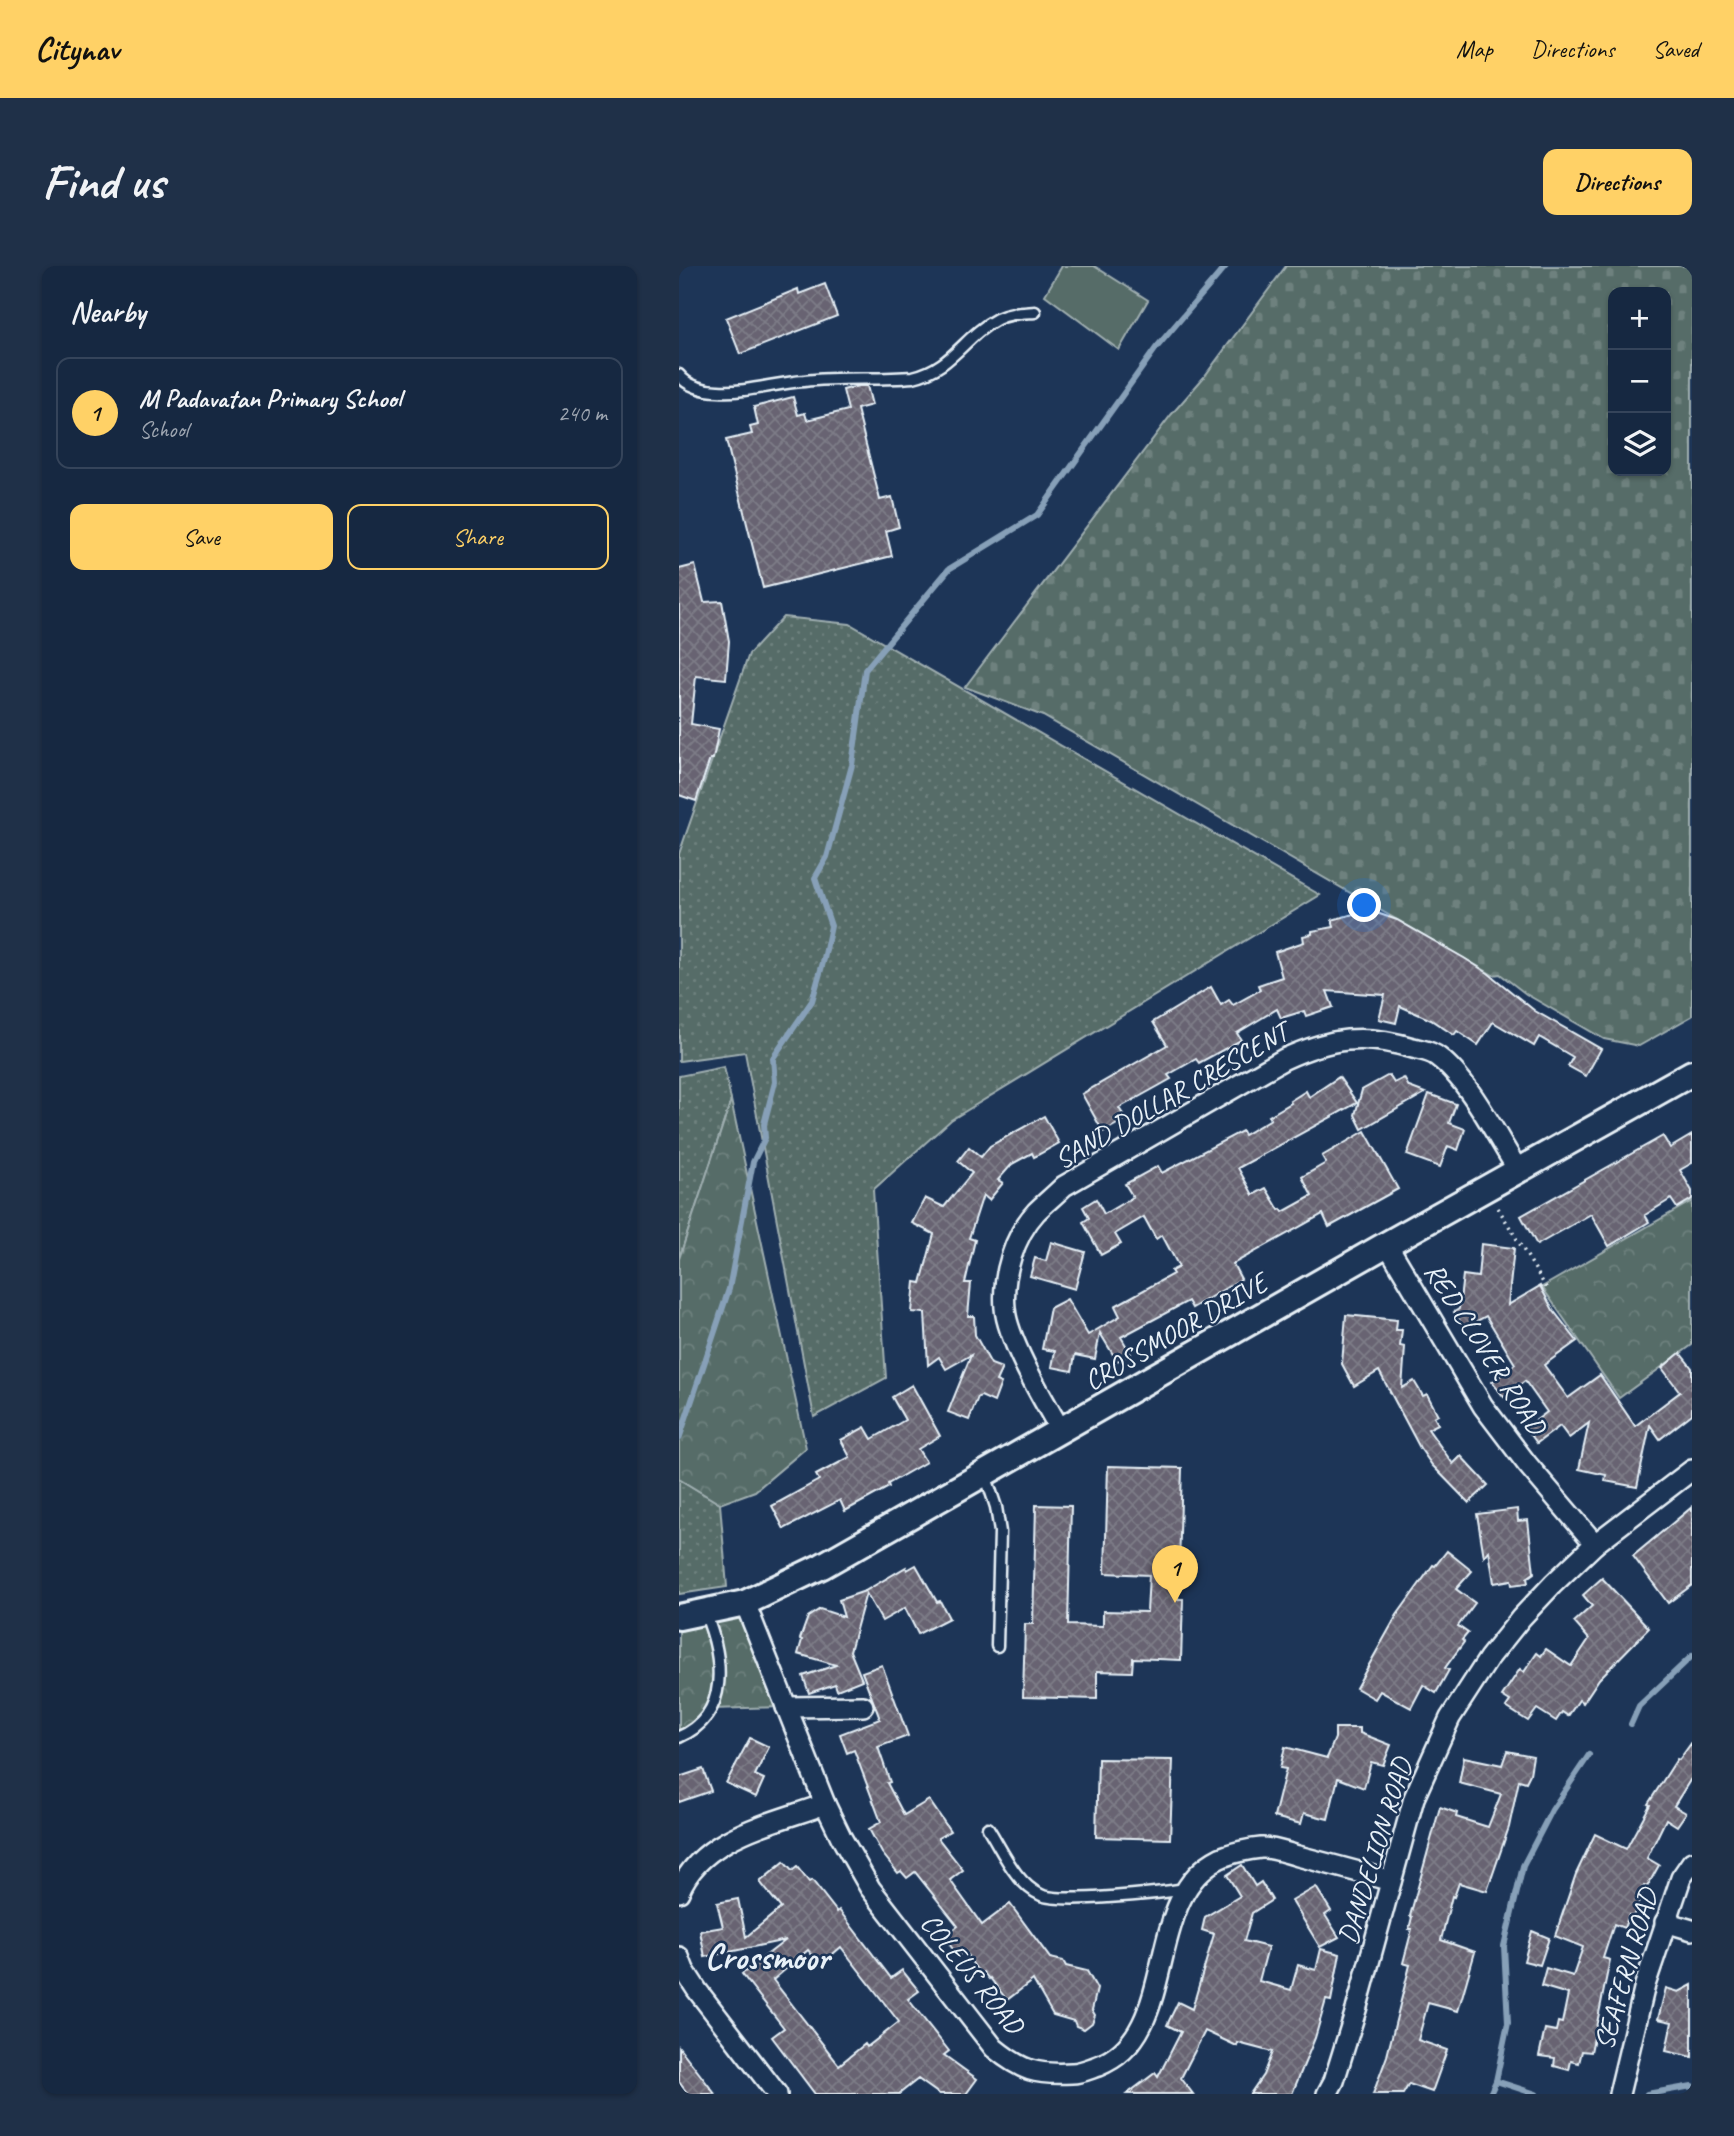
<!DOCTYPE html>
<meta charset="utf-8">
<style>
body{margin:0;font-family:Caveat,sans-serif;background:#1f3048;color:#f1f3f6}
.controls{position:absolute;right:21px;top:21px;display:grid;overflow:hidden;border-radius:14px;box-shadow:0 2px 5px #0004}
.controls button{width:63px;height:63px;display:grid;place-items:center;padding:0;border:0;border-bottom:2px solid #35445a;background:#162841;color:#f1f3f6;font:35px sans-serif}
.you{position:absolute;left:686px;top:640px;width:24px;height:24px;margin:-18px;border:5px solid #fff;border-radius:50%;background:#1a73e8;box-shadow:0 0 0 10px #1a73e833}
.badge{display:grid;place-items:center;width:46px;height:46px;border-radius:50%;background:#ffd166;color:#111;font-size:23px;font-weight:700}
.pin{position:absolute;translate:-50% -58px;filter:drop-shadow(0 2px 4px #0008)}
.pin::after{content:'';position:absolute;top:37px;width:24px;height:21px;background:inherit;clip-path:polygon(0 0,100% 0,50% 100%)}
.list{margin:0;padding:0;list-style:none}
h2{display:flex;justify-content:space-between;align-items:center;height:91px;margin:0;padding:0 28px;font-size:30px}
h2 small{font-size:23px;font-weight:400;color:#9ea6b1}
.list li{display:grid;grid-template-columns:46px 1fr auto;gap:21px;align-items:center;box-sizing:border-box;height:112px;margin:0 14px 14px;padding:0 14px;border:2px solid #35445a;border-radius:14px}
.list b{display:block;font-size:26px;white-space:nowrap}
.list p{margin:0;font-size:23px;white-space:nowrap;color:#9ea6b1}
.list em{font-size:23px;font-style:normal;color:#9ea6b1}
.actions{display:flex;gap:14px;padding:21px 28px}
.actions a{flex:1;padding:16px 0;border:2px solid #ffd166;border-radius:14px;text-align:center;font-size:24px;color:#ffd166}
.actions .main{background:#ffd166;color:#111}
.icon{flex:none;width:38px;height:38px;fill:none;stroke:currentColor;stroke-width:2;stroke-linecap:round;stroke-linejoin:round}
.map{position:relative;flex:none;width:1013px;height:1828px;overflow:hidden;border-radius:14px}
header{display:flex;align-items:center;gap:42px;box-sizing:border-box;height:98px;padding:0 35px;background:#ffd166;color:#111}
header strong{font-size:33px}
nav{display:flex;gap:38px;margin-inline-start:auto;font-size:24px}
.intro{display:flex;align-items:center;justify-content:space-between;box-sizing:border-box;height:168px;padding:0 42px}
h1{margin:0;font-size:49px}
.button{padding:18px 32px;border-radius:14px;background:#ffd166;color:#111;font-size:24px;font-weight:700}
main{display:flex;gap:42px;padding:0 42px}
aside{flex:1;background:#162841;border-radius:14px;box-shadow:0 2px 5px #0004}
.map>svg:first-child{display:block}
</style>
<header>
<strong>Citynav</strong>
<nav><a>Map</a><a>Directions</a><a>Saved</a></nav>
</header>
<div class="intro"><h1>Find us</h1><a class="button">Directions</a></div>
<main>
<aside>
<h2>Nearby<small></small></h2>
<ul class="list">
<li><span class="badge">1</span><div><b>M Padavatan Primary School</b><p>School</p></div><em>240 m</em></li>
</ul>
<div class="actions"><a class="main">Save</a><a>Share</a></div>
</aside>
<div class="map">
<svg width="1013" height="1828" viewBox="0 0 1013 1828">
<defs>
<pattern id="grass-dots" width="8" height="8" patternUnits="userSpaceOnUse" patternTransform="scale(1.75)"><rect width="8" height="8" fill="#566c68"/><path d="M2 2h.1M6 6h.1" fill="none" stroke="#6e817e" stroke-width="1.8" stroke-linecap="round"/></pattern>
<pattern id="forest-crowns" width="20" height="18" patternUnits="userSpaceOnUse" patternTransform="scale(1.75)"><rect width="20" height="18" fill="#566c68"/><path d="M2 6a3 3 0 1 1 6 0M12 15a3 3 0 1 1 6 0" fill="none" stroke="#6e817e"/></pattern>
<pattern id="cemetery-stones" width="16" height="16" patternUnits="userSpaceOnUse" patternTransform="scale(1.75)"><rect width="16" height="16" fill="#566c68"/><path d="M2 7V4a2 2 0 0 1 4 0v3zM10 15v-3a2 2 0 0 1 4 0v3z" fill="#6e817e"/></pattern>
<pattern id="building-cross-hatch" width="8" height="8" patternUnits="userSpaceOnUse" patternTransform="scale(1.75)"><rect width="8" height="8" fill="#676472"/><path d="M0 0l8 8M0 8l8-8" fill="none" stroke="#7d7b87"/></pattern>
</defs>
<rect width="100%" height="100%" fill="#1d3557"/>
<filter id="ink" filterUnits="userSpaceOnUse"><feTurbulence type="fractalNoise" baseFrequency=".0143" numOctaves="2"/><feDisplacementMap in="SourceGraphic" scale="14" xChannelSelector="R" yChannelSelector="G"/><feConvolveMatrix kernelMatrix="1 2 1 2 8 2 1 2 1" color-interpolation-filters="sRGB"/></filter>
<g filter="url(#ink)">
<g fill="url(#grass-dots)" stroke="#9faeb0" stroke-width="2">
<polygon points="104,351 171,358 641,629 272,854 194,924 207,1112 135,1151 66,786 0,795 0,588 70,388"/>
<polygon points="45,801 52,834 0,993 0,810"/>
<polygon points="0,1213 41,1238 48,1321 0,1328"/>
</g>
<g fill="url(#forest-crowns)" stroke="#9faeb0" stroke-width="2">
<polygon points="52,834 127,1182 76,1225 41,1238 0,1213 0,993"/>
<polygon points="1013,935 1013,1079 940,1132 863,1021"/>
<polygon points="66,1337 107,1441 32,1443 0,1471 0,1347"/>
</g>
<path fill="url(#cemetery-stones)" stroke="#9faeb0" stroke-width="2" fill-rule="evenodd" d="M 607,0 L 1013,0 L 1013,750 L 960,780 L 925,773 L 847,728 L 821,708 L 814,709 L 364,450 L 286,421 L 492,149 L 525,111 ZM 934,26 L 987,26 L 987,205 L 934,205 Z"/>
<polygon fill="#566c68" stroke="#9faeb0" stroke-width="2" points="383,0 415,0 469,34 440,84 366,29"/>
<g fill="none" stroke-linecap="round" stroke-linejoin="round">
<g stroke="#87a0b8" stroke-width="6">
<polyline points="0,1173 50,1023 74,896 86,872 85,858 96,816 94,792 133,735 145,693 152,660 136,612 148,591 173,499 186,404 270,303 358,249 477,82 547,0"/>
<polyline points="952,1458 960,1440 1013,1390"/>
<polyline points="817,1815 857,1828"/>
<polyline points="811,1828 817,1815 829,1757 825,1680 844,1600 873,1544 910,1489"/>
<polyline points="968,1828 1013,1820"/>
</g>
</g>
<g fill="url(#building-cross-hatch)" stroke="#e8f1f8" stroke-width="2" fill-rule="evenodd">
<polygon points="146,18 158,50 61,88 47,52 119,23 120,28"/>
<polygon points="179,120 188,120 193,139 178,143 201,234 213,231 220,261 207,265 213,290 84,322 47,174 73,168 71,161 79,159 75,141 114,131 119,149 126,147 128,154 169,144 164,124"/>
<polygon points="16,299 25,336 43,335 50,375 47,413 17,410 12,458 40,463 34,493 31,493 17,535 0,529 0,303"/>
<polygon points="689,644 718,654 785,692 809,707 856,745 922,783 907,810 889,800 894,791 860,771 855,780 814,756 799,779 778,765 775,769 752,754 721,740 717,757 700,753 706,729 648,725 654,741 627,750 625,745 602,752 598,743 558,767 562,774 520,797 517,793 489,809 492,813 440,842 447,853 424,866 403,828 488,779 474,756 532,721 542,739 550,734 554,739 581,724 579,719 603,711 596,686 625,676 624,670 633,668 633,665 655,661 653,654"/>
<polygon points="710,809 715,817 725,812 730,821 746,827 683,863 676,849 683,824"/>
<polygon points="660,811 678,837 559,902 574,929 587,922 600,944 602,943 604,946 633,930 623,911 647,897 643,890 686,865 719,923 650,961 644,948 554,998 562,1013 513,1042 509,1035 442,1071 452,1088 438,1095 421,1067 416,1093 396,1089 393,1105 373,1101 376,1085 363,1083 371,1042 388,1033 409,1069 441,1050 436,1040 494,1008 492,1005 500,1001 483,969 477,973 465,951 436,968 442,978 422,989 404,956 410,952 404,941 417,933 425,948 454,931 446,918 479,900 483,907 563,865 565,869 592,853 590,850 612,837 611,835 627,825 630,831"/>
<polygon points="750,828 777,838 770,857 786,863 779,884 769,880 761,901 728,889"/>
<polygon points="365,850 380,877 355,891 353,887 333,898 319,914 324,917 310,934 304,929 290,972 296,974 286,1017 292,1017 289,1050 295,1050 296,1069 312,1098 323,1102 317,1115 322,1117 315,1136 302,1130 299,1131 290,1154 269,1146 292,1089 267,1103 260,1091 249,1099 246,1047 233,1046 236,1016 242,1017 255,968 233,957 246,932 265,941 293,907 279,895 290,881 302,891 311,880"/>
<polygon points="1013,869 1013,897 1001,904 1013,925 1013,933 998,942 992,933 966,949 970,956 930,980 912,948 858,979 842,950 984,870 991,882"/>
<polygon points="372,976 406,986 396,1023 351,1010 356,992 367,995"/>
<polygon points="802,978 835,982 829,1039 861,1020 874,1044 898,1075 865,1099 889,1132 921,1109 956,1160 1001,1126 983,1102 1001,1087 1013,1102 1013,1148 981,1173 971,1159 958,1221 926,1215 927,1209 900,1203 910,1157 890,1172 881,1160 858,1177 847,1162 868,1146 846,1115 825,1131 813,1116 836,1098 807,1050 785,1062 775,1046 780,1043 784,1009 799,1011"/>
<polygon points="667,1049 718,1054 717,1064 723,1064 721,1080 726,1081 723,1122 735,1115 744,1130 748,1128 759,1149 755,1151 759,1158 749,1163 774,1198 782,1190 809,1219 790,1237 753,1199 741,1182 700,1105 675,1120 663,1098"/>
<polygon points="233,1119 261,1170 239,1183 247,1196 209,1218 210,1221 166,1245 161,1234 105,1263 93,1240 140,1214 137,1209 171,1191 162,1174 186,1161 193,1173 226,1154 213,1131"/>
<polygon points="429,1200 503,1202 499,1333 504,1333 502,1394 454,1392 453,1406 418,1405 418,1433 344,1431 346,1358 354,1358 357,1239 392,1240 389,1359 424,1360 424,1345 468,1346 470,1309 426,1307"/>
<polygon points="1013,1241 1013,1319 989,1337 954,1290"/>
<polygon points="838,1243 839,1255 849,1254 855,1307 848,1312 849,1317 833,1319 832,1314 815,1317 810,1285 805,1291 798,1248"/>
<polygon points="768,1285 793,1305 777,1323 796,1337 779,1360 789,1367 783,1374 785,1376 766,1402 770,1404 757,1427 744,1419 732,1442 701,1425 696,1433 677,1422 718,1349 754,1299 756,1300"/>
<polygon points="237,1299 258,1336 261,1335 270,1352 239,1368 226,1342 203,1355 187,1327 171,1385 183,1414 158,1424 156,1418 130,1427 124,1410 157,1399 119,1388 123,1374 121,1373 129,1351 141,1343 165,1351 160,1334 186,1325 227,1301 228,1304"/>
<polygon points="923,1312 970,1362 920,1413 904,1437 900,1434 889,1450 883,1446 877,1455 858,1443 849,1455 827,1441 831,1435 823,1430 841,1403 845,1406 858,1387 862,1390 867,1383 892,1400 910,1373 895,1356 913,1340 904,1329"/>
<polygon points="203,1399 229,1470 199,1481 211,1516 208,1517 225,1549 250,1534 261,1550 271,1565 259,1572 284,1604 271,1614 303,1659 331,1638 371,1692 384,1695 387,1700 408,1705 418,1723 413,1744 416,1749 413,1757 405,1763 397,1760 395,1755 374,1749 354,1714 328,1734 311,1712 310,1713 304,1706 301,1708 285,1685 279,1690 265,1671 279,1660 236,1606 228,1612 222,1605 219,1607 203,1587 190,1563 202,1556 175,1484 168,1487 161,1468 201,1453 183,1406"/>
<polygon points="656,1462 681,1462 681,1467 712,1479 704,1499 692,1496 685,1522 659,1512 649,1553 625,1547 622,1558 595,1551 607,1503 601,1502 606,1481 648,1492 656,1472"/>
<polygon points="71,1472 90,1481 76,1509 85,1513 77,1531 47,1517"/>
<polygon points="1013,1476 1013,1511 995,1540 1007,1547 998,1560 987,1553 968,1592 980,1599 968,1621 965,1620 954,1651 950,1649 945,1662 935,1658 924,1692 931,1694 912,1786 903,1785 900,1797 892,1795 890,1804 875,1800 876,1792 860,1790 866,1763 877,1765 879,1756 883,1757 889,1728 862,1720 867,1702 894,1710 904,1681 876,1670 897,1608 916,1568 947,1583 971,1539 969,1538 998,1493 1000,1494"/>
<polygon points="828,1485 854,1490 851,1508 847,1516 840,1514 830,1561 808,1625 780,1617 775,1631 773,1630 762,1674 796,1686 779,1745 749,1737 739,1774 768,1784 753,1826 730,1818 724,1828 694,1828 708,1790 731,1699 724,1697 733,1663 730,1663 733,1651 731,1650 761,1541 778,1547 777,1551 809,1561 822,1528 780,1517 785,1491 823,1499"/>
<polygon points="419,1493 494,1494 491,1573 417,1571"/>
<polygon points="24,1503 32,1525 0,1536 0,1511"/>
<path d="M 105,1596 L 113,1605 L 118,1601 L 130,1616 L 133,1614 L 158,1646 L 160,1644 L 212,1712 L 223,1704 L 240,1725 L 229,1733 L 270,1785 L 265,1789 L 298,1813 L 287,1828 L 260,1828 L 239,1813 L 220,1828 L 136,1828 L 93,1771 L 105,1762 L 63,1708 L 107,1674 L 26,1691 L 21,1665 L 44,1661 L 38,1637 L 59,1633 L 67,1671 L 102,1642 L 81,1616 ZM 162,1681 L 220,1756 L 188,1781 L 186,1778 L 160,1799 L 94,1714 L 129,1684 L 141,1699 Z"/>
<polygon points="563,1599 576,1620 582,1616 593,1634 573,1647 565,1675 589,1681 580,1715 612,1724 619,1699 637,1704 642,1683 661,1688 652,1735 647,1734 636,1772 613,1828 571,1828 584,1809 593,1786 559,1777 558,1780 526,1765 502,1812 514,1828 448,1828 476,1807 479,1811 502,1766 488,1759 499,1736 513,1743 535,1668 523,1664 526,1651 561,1630 548,1609"/>
<polygon points="637,1621 652,1645 646,1649 660,1671 641,1681 613,1635"/>
<polygon points="853,1665 870,1672 861,1699 845,1695"/>
<polygon points="1013,1719 1013,1791 987,1785 993,1756 979,1753 987,1722 1000,1726"/>
<polygon points="0,1781 36,1828 9,1828 0,1816"/>
</g>
<g fill="none" stroke-linecap="round" stroke-linejoin="round">
<g stroke="#e8f1f8" stroke-width="15">
<g id="service">
<path d="M 0,109 C 8,120 26,125 39,125 C 68,127 96,117 125,115 C 162,111 198,114 234,111 C 274,102 285,70 318,53 C 330,47 343,47 356,46"/>
<polyline points="306,1208 317,1241 321,1266 318,1380"/>
<path d="M 0,1471 C 52,1449 44,1390 26,1347"/>
<path d="M 309,1562 C 323,1584 337,1618 362,1629 C 382,1638 481,1627 507,1623"/>
</g>
</g>
<g stroke="#e8f1f8" stroke-width="24">
<g id="minor">
<polyline points="708,978 804,1140 848,1198 916,1278"/>
<path d="M 382,1165 C 366,1137 328,1073 326,1042 C 323,1010 335,970 357,946 C 366,937 376,929 385,920 L 605,793 C 651,772 685,767 734,782 C 742,784 752,785 759,791 C 790,814 818,871 839,904"/>
<path d="M 66,1337 L 146,1538 L 162,1571 L 191,1622 L 315,1782 C 343,1805 357,1809 393,1807 C 402,1807 410,1803 419,1800 C 503,1768 462,1631 541,1592 C 552,1587 570,1583 582,1582 C 593,1581 608,1587 619,1590 C 650,1598 681,1606 712,1615"/>
<polyline points="107,1441 184,1440"/>
<path d="M 0,1626 C 22,1570 95,1557 146,1538"/>
<polyline points="986,1656 1013,1664"/>
<polyline points="0,1691 5,1704 18,1724 98,1828"/>
<polyline points="648,1828 655,1815 677,1744 735,1532 771,1452 810,1392 842,1352 874,1318 916,1278 1013,1204"/>
<polyline points="940,1828 966,1719 1002,1612 1013,1596"/>
</g>
</g>
<g stroke="#e8f1f8" stroke-width="30">
<polyline id="tertiary" points="0,1351 66,1337 143,1300 708,978 1013,807"/>
</g>
<polyline stroke="#e8f1f8" stroke-width="3.5" stroke-dasharray="2 5" stroke-linecap="butt" points="819,942 868,1023"/>
<use href="#service" stroke="#1d3557" stroke-width="10"/>
<use href="#minor" stroke="#1d3557" stroke-width="19"/>
<use href="#tertiary" stroke="#1d3557" stroke-width="24"/>
</g>
</g>
<g text-anchor="middle" stroke-width="5" stroke-linejoin="round" paint-order="stroke">
<g font-size="28" fill="#e8f1f8" stroke="#1d3557">
<text transform="translate(492 829) rotate(-30)" y="10">SAND DOLLAR CRESCENT</text>
<text transform="translate(496 1065) rotate(-30)" y="10">CROSSMOOR DRIVE</text>
<text transform="translate(807 1082) rotate(57)" y="10">RED CLOVER ROAD</text>
<text transform="translate(695 1585) rotate(-73)" y="10">DANDELION ROAD</text>
<text transform="translate(946 1703) rotate(-74)" y="10">SEAFERN ROAD</text>
<text transform="translate(294 1707) rotate(51)" y="10">COLEUS ROAD</text>
</g>
<g font-size="35" font-weight="bold" fill="#e8f1f8" stroke="#1d3557">
<text x="88" y="1703">Crossmoor</text>
</g>
</g>
</svg>
<div class="controls">
<button>+</button>
<button>−</button>
<button><svg class="icon" aria-label="layers" viewBox="0 0 24 24"><path d="M12 4l9 5-9 5-9-5zM3 14l9 5 9-5"/></svg></button>
</div>
<div class="you"></div>
<div class="pin badge" style="left:496px;top:1337px">1</div>
</div>
</main>
